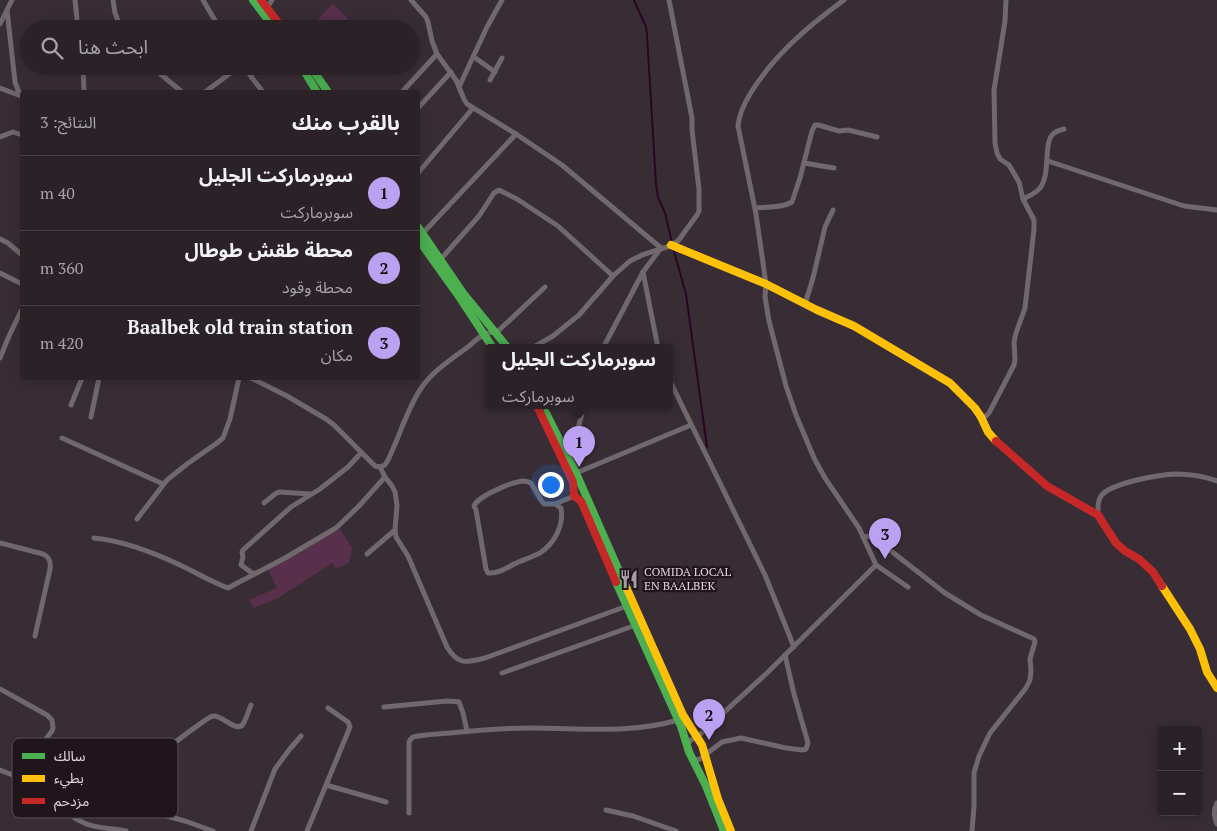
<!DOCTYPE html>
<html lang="ar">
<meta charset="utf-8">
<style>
body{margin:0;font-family:"PT Serif","Noto Sans Arabic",serif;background:#372f34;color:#f1f3f6;direction:rtl}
.controls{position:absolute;right:15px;bottom:15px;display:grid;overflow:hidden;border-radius:5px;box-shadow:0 2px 12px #0003}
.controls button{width:45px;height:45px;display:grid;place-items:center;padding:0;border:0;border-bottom:1px solid #473f45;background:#2b2228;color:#f1f3f6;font:25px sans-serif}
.you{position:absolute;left:550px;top:484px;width:18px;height:18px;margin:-12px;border:4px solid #fff;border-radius:50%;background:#1a73e8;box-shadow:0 0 0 8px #1a73e833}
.badge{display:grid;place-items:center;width:32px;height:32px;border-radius:50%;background:#bca0f2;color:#111;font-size:16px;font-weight:700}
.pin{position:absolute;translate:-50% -41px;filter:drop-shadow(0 1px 2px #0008)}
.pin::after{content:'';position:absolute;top:26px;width:18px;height:15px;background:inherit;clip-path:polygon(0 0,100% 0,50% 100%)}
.popup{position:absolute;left:485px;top:344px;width:188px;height:65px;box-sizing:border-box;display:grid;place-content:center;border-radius:5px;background:#2b2228;filter:drop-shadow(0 1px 4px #0005);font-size:16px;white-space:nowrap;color:#a6a4a8}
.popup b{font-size:19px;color:#f1f3f6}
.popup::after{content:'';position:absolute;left:50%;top:100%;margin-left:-10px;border:10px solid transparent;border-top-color:#2b2228}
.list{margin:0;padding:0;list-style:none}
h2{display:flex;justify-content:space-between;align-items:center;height:65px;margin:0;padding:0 20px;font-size:21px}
h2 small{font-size:16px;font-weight:400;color:#a6a4a8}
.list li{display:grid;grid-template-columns:32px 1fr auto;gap:15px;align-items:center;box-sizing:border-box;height:75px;padding:0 20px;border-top:1px solid #473f45}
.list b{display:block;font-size:19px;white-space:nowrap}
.list p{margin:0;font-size:16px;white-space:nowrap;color:#a6a4a8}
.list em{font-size:16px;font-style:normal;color:#a6a4a8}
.icon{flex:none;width:28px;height:28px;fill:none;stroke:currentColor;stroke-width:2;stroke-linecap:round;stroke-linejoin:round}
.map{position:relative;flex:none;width:1217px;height:831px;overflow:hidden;direction:ltr}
.search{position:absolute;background:#2b2228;box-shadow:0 2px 12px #0003;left:20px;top:20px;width:400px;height:55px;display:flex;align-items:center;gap:12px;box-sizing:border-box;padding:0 18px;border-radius:28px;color:#a6a4a8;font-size:19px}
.panel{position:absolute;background:#2b2228;box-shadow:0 2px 12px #0003;left:20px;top:90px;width:400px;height:290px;border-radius:5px;direction:rtl}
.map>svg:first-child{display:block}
</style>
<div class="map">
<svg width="1217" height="831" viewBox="0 0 1217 831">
<rect width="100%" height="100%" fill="#392d35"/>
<g fill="#58304b">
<polygon points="333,3 348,19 339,29 310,29 310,28"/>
<polygon points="340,529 352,548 349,563 336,569 332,563 278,598 254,608 249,600 277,588 267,568"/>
</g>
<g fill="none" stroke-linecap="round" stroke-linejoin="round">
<g stroke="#2c0423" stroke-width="2">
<polyline points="634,0 646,27 647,35 656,184 658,197 665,213 672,243"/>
<polyline points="673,248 686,294 707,447"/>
</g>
<g stroke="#6f686c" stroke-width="5">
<polyline points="75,0 78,29"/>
<polyline points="113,0 115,13 121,29"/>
<polyline points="203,0 220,29"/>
<polyline points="411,0 426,17 428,22 432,41 437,54 456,80 464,99 467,104 516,134 562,165 661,248 643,272 603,348"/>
<path d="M 844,0 C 807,27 774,55 750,94 C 744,104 739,114 738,126 L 756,214 L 766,284 L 765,297 L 769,321 L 786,386 L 796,415 L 814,458 L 825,478 L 859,528 L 876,565 L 908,587"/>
<polyline points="267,8 272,0"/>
<polyline points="7,10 15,82 20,95"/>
<polyline points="0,24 12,0"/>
<polyline points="474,57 495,72"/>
<polyline points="83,66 84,92"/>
<polyline points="151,66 182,92"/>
<polyline points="243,66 263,92"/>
<polyline points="490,80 502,58"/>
<polyline points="459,87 487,27 502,0"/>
<polyline points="0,88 21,96"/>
<polyline points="205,92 240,66"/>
<polyline points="402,92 437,54"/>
<polyline points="418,108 451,72"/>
<polyline points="0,137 13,132 22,135"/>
<polyline points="1048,161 1184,206 1217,210"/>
<polyline points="804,163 834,168"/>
<polyline points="418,173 473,108"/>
<path d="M 1023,199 C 1029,196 1036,193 1040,188 C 1051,174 1043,143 1053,134 C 1056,131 1060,130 1064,129"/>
<path d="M 755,208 C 766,207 782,208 792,202 L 800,178 L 812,131 L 815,125 L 818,125 L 839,131 L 848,130 L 877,137"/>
<polyline points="422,234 516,134"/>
<polyline points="0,239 8,243 22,255"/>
<polyline points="440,260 479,216 494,193 499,190 517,199 558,226 613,276"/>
<polyline points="643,272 658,348"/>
<polyline points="0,273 22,284"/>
<polyline points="805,304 813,278 825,227 833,210"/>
<polyline points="496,333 545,287"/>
<polyline points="532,348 553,336 579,315 613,276 630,261 642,255 667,247 678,241 697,215 699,211 699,189 692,130 692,118 669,0"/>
<polyline points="0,358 9,336 22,309"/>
<path d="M 251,378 L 287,396 L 326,419 L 334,425 L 375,466 L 380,467 L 385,465 L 388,460 C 399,438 408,406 422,387 C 434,370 453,358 469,346 C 476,340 485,331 495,332"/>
<polyline points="669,379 765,575 794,647"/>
<polyline points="71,405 82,378"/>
<polyline points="91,417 99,378"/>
<polyline points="981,417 986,416 989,413 1014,365 1015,360 1014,342 1016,333 1025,308 1034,229 1034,220 1023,199 1019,182 1009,165 1000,159 997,153 995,143 994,90 1005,21 1006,0"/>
<polyline points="62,438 163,484"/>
<path d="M 563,447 C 578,441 580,419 584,406"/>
<path d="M 380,467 L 385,477 L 392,486 L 395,492 L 397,505 L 395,530 L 396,537 L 408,556 L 447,647 C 458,665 466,663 485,658 L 627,606"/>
<polyline points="576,473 691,425"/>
<polyline points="264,503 275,494 279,492 311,494"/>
<path d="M 555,504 L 561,508 C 564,525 555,543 540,553 C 532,557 523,560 514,564 C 507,568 497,574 488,573 L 486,569 L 476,510 L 474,506 C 478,496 512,482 523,481 C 527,481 527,481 531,483 L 541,500 L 544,504 L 555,504 L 574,496"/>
<path d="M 1098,515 C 1098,508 1097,502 1101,496 C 1110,483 1158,475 1175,474 C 1188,474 1204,476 1217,481"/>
<polyline points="137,519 167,480 187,464 217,443 223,438 230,419 239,378"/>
<polyline points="863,537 871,536 879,538 891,551 945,593 981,615 1034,639 1035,642 1030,659 1031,671 1030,680 1026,688 990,733 979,756 974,773 974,806 972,831"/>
<path d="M 94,538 C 125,541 155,553 182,566 C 197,573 212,582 228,588 L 285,558 L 336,528 L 359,506 L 385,477"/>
<path d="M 0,543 L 43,554 C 50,557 51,562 50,569 L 35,636"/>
<polyline points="367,554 395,530"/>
<polyline points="256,573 252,573 241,565 243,557 242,552 243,550 291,507 320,489 348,467 361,453"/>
<polyline points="502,673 636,625"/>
<polyline points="0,689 47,715 52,720 53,728 52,731 39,748 23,780"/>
<polyline points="384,707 447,701 459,702 463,713 467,731"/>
<polyline points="687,745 691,740 697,737 767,673 876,565"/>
<polyline points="693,760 700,759 722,742 741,738 786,748 802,750 806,749 808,743 794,694 785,655"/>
<path d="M 0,770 C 14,776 30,780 42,789 C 56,800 67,816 84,823 C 97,829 112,828 126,831"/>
<polyline points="326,785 386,802"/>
<path d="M 1217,803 C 1213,811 1214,816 1217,824"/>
<polyline points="606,810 633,816 676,831"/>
<path d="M 409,813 L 409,742 L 410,740 L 413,737 C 425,734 438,734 450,733 C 478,730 506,728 534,728 C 582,728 631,734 678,720"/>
<path d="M 213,831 L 185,821 L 141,809 L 135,805 C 133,799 137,793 139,787 C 153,755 179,739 207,719 C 209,718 211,716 214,716 C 223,716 237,733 243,724 C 247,718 248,711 251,705"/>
<polyline points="251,831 275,769 289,750 301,736"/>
<polyline points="307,831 350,727 348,722 328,708"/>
</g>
<g stroke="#4caf50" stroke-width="8">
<polyline points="253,0 275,29"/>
<polyline points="301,66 317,92"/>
<polyline points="310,66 328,92"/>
<polyline points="418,227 463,293 508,348"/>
<polyline points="418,239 460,298 493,348"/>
<polyline points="546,413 576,473 627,589"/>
<polyline points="616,582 681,726 689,752 706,786 724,831"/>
</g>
<g stroke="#ffc107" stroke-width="8">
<polyline points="671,245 766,284 817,310 854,326 950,383 975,408 981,417 988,432 996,441"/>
<polyline points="1162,586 1190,629 1200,649 1207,672 1217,688"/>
<polyline points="627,589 683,715 702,745 718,799 731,831"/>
</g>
<g stroke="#c62828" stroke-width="8">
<polyline points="261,0 283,29"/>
<polyline points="537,406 573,482 574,496 581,501 616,582"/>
<polyline points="996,441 1047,486 1098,515 1116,543 1125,551 1139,559 1153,572 1162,586"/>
</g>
</g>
<defs>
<g id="restaurant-bare" transform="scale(1.5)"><path d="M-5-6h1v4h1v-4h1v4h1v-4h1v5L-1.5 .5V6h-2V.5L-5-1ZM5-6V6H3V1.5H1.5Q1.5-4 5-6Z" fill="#a89aa2" stroke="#1f151b" stroke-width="2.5" paint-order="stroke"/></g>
</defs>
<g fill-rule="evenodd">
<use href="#restaurant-bare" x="629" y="579"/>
</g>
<g text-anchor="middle" stroke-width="4.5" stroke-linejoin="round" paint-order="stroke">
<g font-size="12" fill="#e3d4dd" stroke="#1f151b" text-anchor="start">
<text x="644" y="576">COMIDA LOCAL<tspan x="644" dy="14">EN BAALBEK</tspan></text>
</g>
</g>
<rect x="12" y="738" width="166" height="80" rx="8" fill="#1f151b" stroke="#5a4e55" stroke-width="1"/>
<rect x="22" y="753" width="23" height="6" fill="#4caf50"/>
<rect x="22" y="775" width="23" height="7" fill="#ffc107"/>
<rect x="22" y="798" width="23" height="6" fill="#c62828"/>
<g font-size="14" fill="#e3d4dd">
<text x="54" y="761">سالك</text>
<text x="54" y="783">بطيء</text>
<text x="54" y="806">مزدحم</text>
</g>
</svg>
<div class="controls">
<button>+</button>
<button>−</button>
</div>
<div class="you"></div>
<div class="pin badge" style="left:579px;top:467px">1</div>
<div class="popup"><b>سوبرماركت الجليل</b>سوبرماركت</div>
<div class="pin badge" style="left:709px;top:740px">2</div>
<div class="pin badge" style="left:885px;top:559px">3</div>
<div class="search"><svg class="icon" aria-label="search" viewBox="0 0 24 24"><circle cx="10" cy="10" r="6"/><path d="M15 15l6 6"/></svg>ابحث هنا</div>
<section class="panel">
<h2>بالقرب منك<small>النتائج: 3</small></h2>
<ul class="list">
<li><span class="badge">1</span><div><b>سوبرماركت الجليل</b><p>سوبرماركت</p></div><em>40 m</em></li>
<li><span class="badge">2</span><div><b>محطة طقش طوطال</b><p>محطة وقود</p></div><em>360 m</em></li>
<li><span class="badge">3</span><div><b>Baalbek old train station</b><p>مكان</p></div><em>420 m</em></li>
</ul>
</section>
</div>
